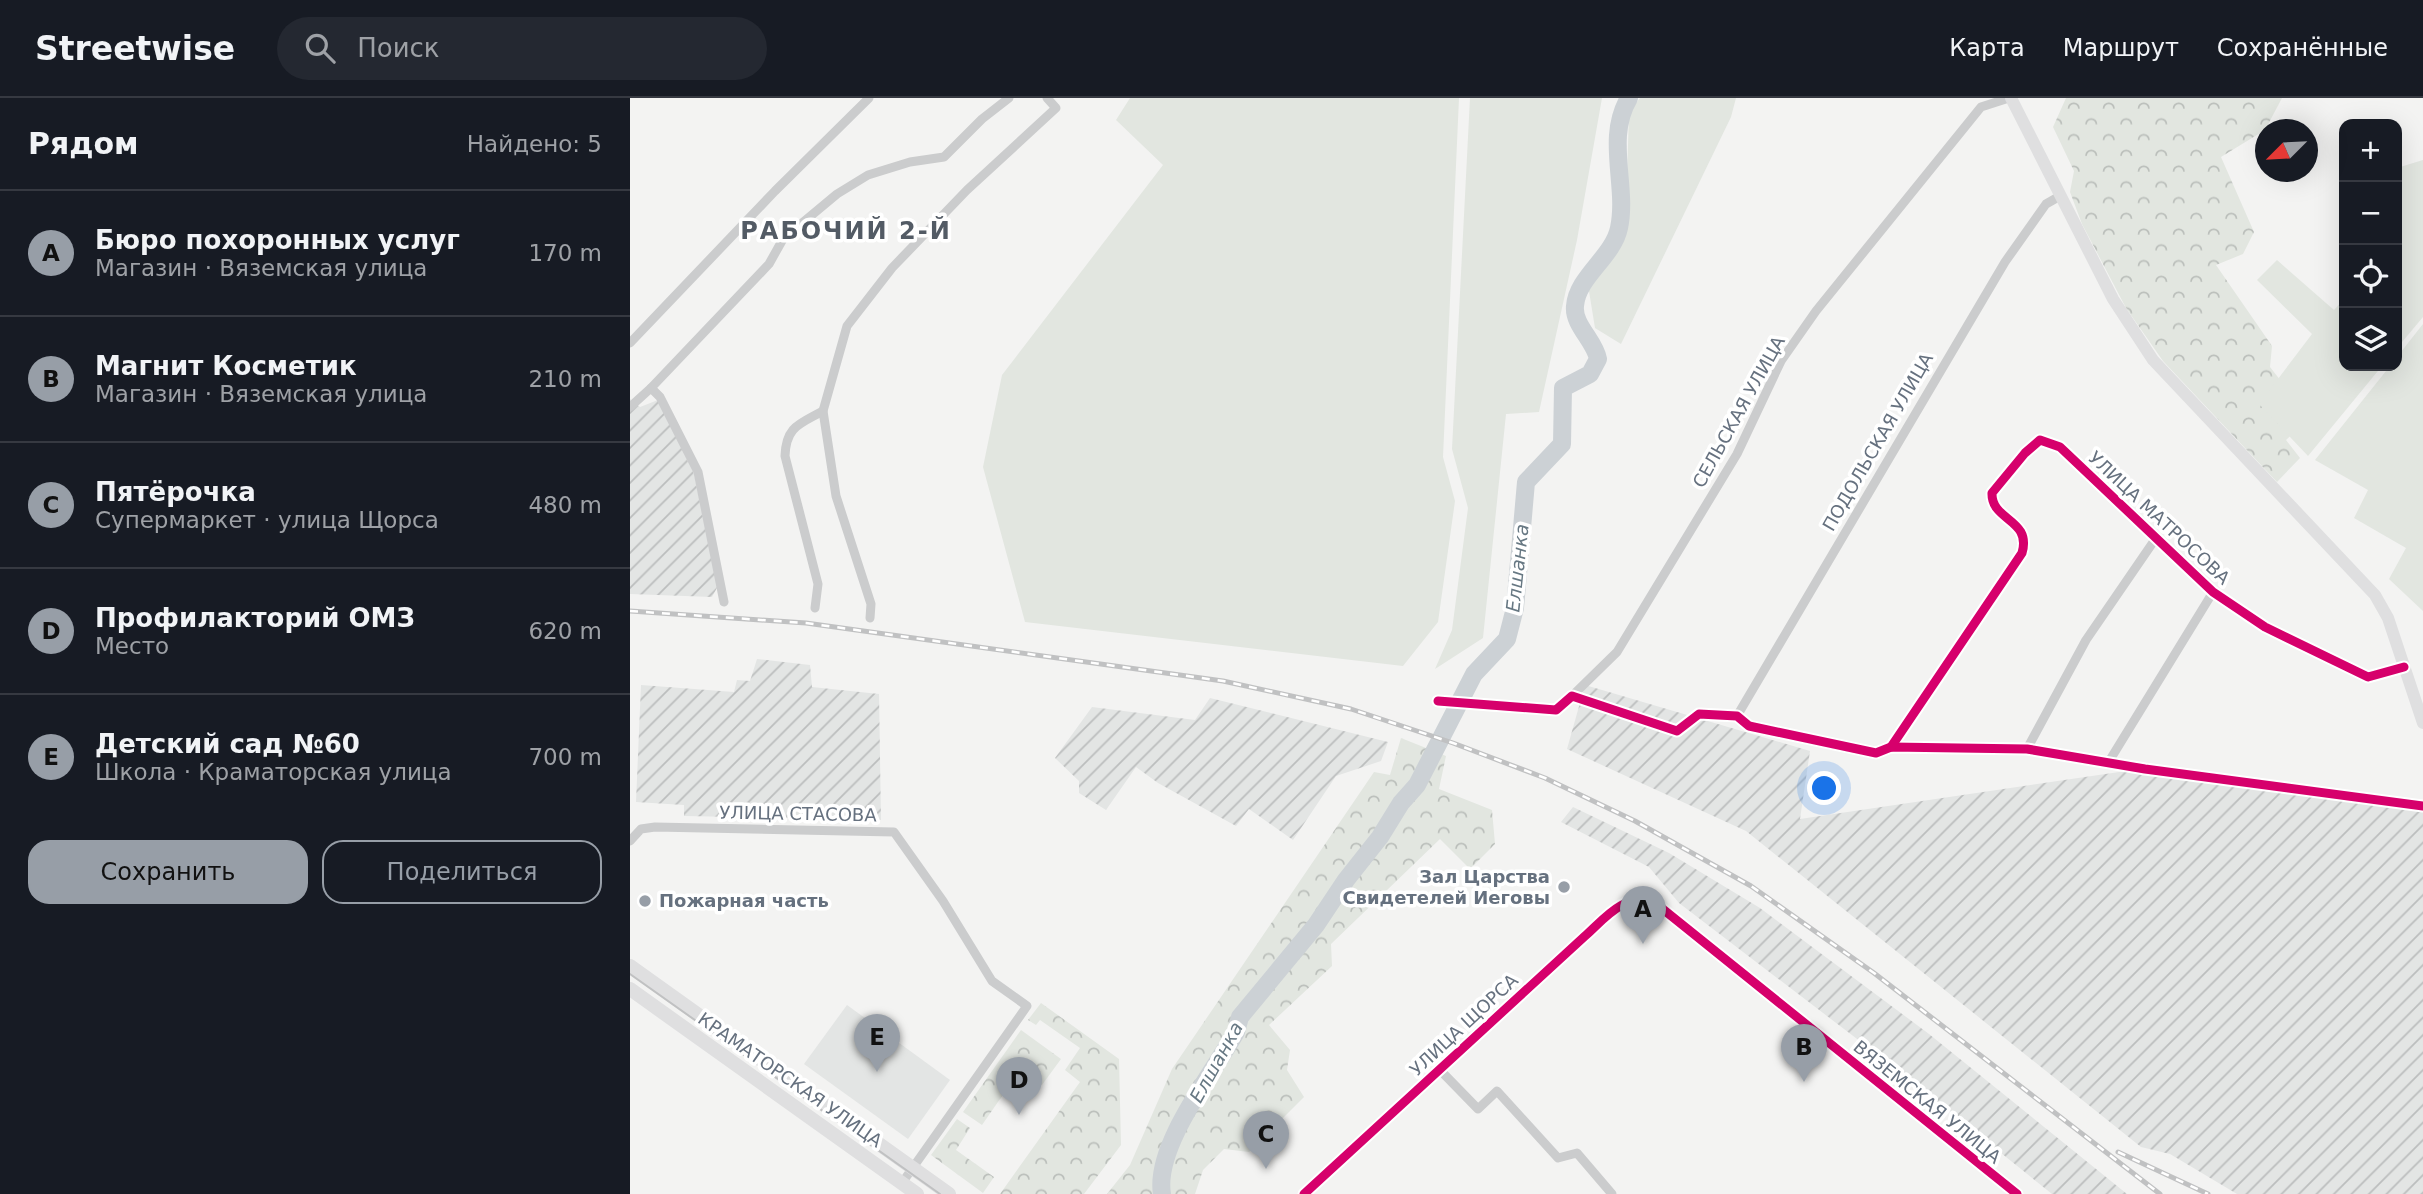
<!DOCTYPE html>
<html lang="ru">
<meta charset="utf-8">
<style>
body{margin:0;font-family:"DejaVu Sans",sans-serif;background:#242831;color:#f1f3f6}
.controls{position:absolute;right:21px;top:21px;display:grid;overflow:hidden;border-radius:14px;box-shadow:0 7px 28px #0002}
.controls button{width:63px;height:63px;display:grid;place-items:center;padding:0;border:0;border-bottom:2px solid #363941;background:#171b24;color:#f1f3f6;font:35px sans-serif}
.compass{position:absolute;left:1625px;top:21px;width:63px;height:63px;border-radius:50%;background:#171b24;box-shadow:0 7px 28px #0002;rotate:246deg}
.you{position:absolute;left:1195px;top:691px;width:24px;height:24px;margin:-18px;border:5px solid #fff;border-radius:50%;background:#1a73e8;box-shadow:0 0 0 10px #1a73e833}
.badge{display:grid;place-items:center;width:46px;height:46px;border-radius:50%;background:#979ea7;color:#111;font-size:23px;font-weight:700}
.pin{position:absolute;translate:-50% -58px;filter:drop-shadow(0 2px 4px #0008)}
.pin::after{content:'';position:absolute;top:37px;width:24px;height:21px;background:inherit;clip-path:polygon(0 0,100% 0,50% 100%)}
.list{margin:0;padding:0;list-style:none}
h2{display:flex;justify-content:space-between;align-items:center;height:91px;margin:0;padding:0 28px;font-size:30px}
h2 small{font-size:23px;font-weight:400;color:#9ea1a6}
.list li{display:grid;grid-template-columns:46px 1fr auto;gap:21px;align-items:center;box-sizing:border-box;height:126px;padding:0 28px;border-top:2px solid #363941}
.list b{display:block;font-size:26px;white-space:nowrap}
.list p{margin:0;font-size:23px;white-space:nowrap;color:#9ea1a6}
.list em{font-size:23px;font-style:normal;color:#9ea1a6}
.actions{display:flex;gap:14px;padding:21px 28px}
.actions a{flex:1;padding:16px 0;border:2px solid #979ea7;border-radius:21px;text-align:center;font-size:24px;color:#979ea7}
.actions .main{background:#979ea7;color:#111}
.icon{flex:none;width:38px;height:38px;fill:none;stroke:currentColor;stroke-width:2;stroke-linecap:round;stroke-linejoin:round}
.map{position:relative;flex:none;width:1793px;height:1096px;overflow:hidden}
header{display:flex;align-items:center;gap:42px;box-sizing:border-box;height:98px;padding:0 35px;background:#171b24;border-bottom:2px solid #363941}
header strong{font-size:33px}
nav{display:flex;gap:38px;margin-inline-start:auto;font-size:24px}
.search{width:490px;height:63px;background:#242831;display:flex;align-items:center;gap:18px;box-sizing:border-box;padding:0 24px;border-radius:38px;color:#9ea1a6;font-size:26px}
main{display:flex}
aside{flex:1;background:#171b24}
.map>svg:first-child{display:block}
</style>
<header>
<strong>Streetwise</strong>
<div class="search"><svg class="icon" aria-label="search" viewBox="0 0 24 24"><circle cx="10" cy="10" r="6"/><path d="M15 15l6 6"/></svg>Поиск</div>
<nav><a>Карта</a><a>Маршрут</a><a>Сохранённые</a></nav>
</header>
<main>
<aside>
<h2>Рядом<small>Найдено: 5</small></h2>
<ul class="list">
<li><span class="badge">A</span><div><b>Бюро похоронных услуг</b><p>Магазин · Вяземская улица</p></div><em>170 m</em></li>
<li><span class="badge">B</span><div><b>Магнит Косметик</b><p>Магазин · Вяземская улица</p></div><em>210 m</em></li>
<li><span class="badge">C</span><div><b>Пятёрочка</b><p>Супермаркет · улица Щорса</p></div><em>480 m</em></li>
<li><span class="badge">D</span><div><b>Профилакторий ОМЗ</b><p>Место</p></div><em>620 m</em></li>
<li><span class="badge">E</span><div><b>Детский сад №60</b><p>Школа · Краматорская улица</p></div><em>700 m</em></li>
</ul>
<div class="actions"><a class="main">Сохранить</a><a>Поделиться</a></div>
</aside>
<div class="map">
<svg width="1793" height="1096" viewBox="0 0 1793 1096">
<defs>
<pattern id="industrial-furrows" width="10" height="10" patternUnits="userSpaceOnUse" patternTransform="scale(1.75)"><rect width="10" height="10" fill="#e3e5e4"/><path d="M-1 1l2-2M0 10L10 0M9 11l2-2" fill="none" stroke="#bcbebe"/></pattern>
<pattern id="forest-crowns" width="20" height="18" patternUnits="userSpaceOnUse" patternTransform="scale(1.75)"><rect width="20" height="18" fill="#e2e6e0"/><path d="M2 6a3 3 0 1 1 6 0M12 15a3 3 0 1 1 6 0" fill="none" stroke="#bbbfbb"/></pattern>
</defs>
<rect width="100%" height="100%" fill="#f3f3f2"/>
<polygon fill="#e3e5e4" points="217,907 320,982 278,1041 174,966"/>
<g fill="url(#industrial-furrows)">
<polygon points="0,301 10,309 28,302 64,376 88,488 82,499 0,496"/>
<polygon points="127,561 180,567 182,589 249,596 251,722 54,718 54,707 6,704 11,587 104,594 107,582 120,583"/>
<polygon points="955,587 1180,653 1170,721 1496,673 1785,709 1793,714 1793,1096 1607,1096 1540,1056 1511,1049 1116,733 937,651"/>
<polygon points="580,600 758,644 751,663 706,678 663,742 619,711 606,728 528,685 506,669 476,712 449,695 449,683 425,660 462,609 565,622"/>
<polygon points="943,709 1039,755 1130,810 1299,936 1497,1096 1422,1096 1269,973 1049,805 1019,769 931,724"/>
</g>
<g fill="url(#forest-crowns)">
<polygon points="1436,0 1652,0 1635,32 1591,59 1624,134 1613,156 1586,167 1642,248 1640,269 1673,311 1672,327 1656,342 1670,360 1647,384 1533,263 1496,210 1452,126 1440,94 1444,73 1423,29"/>
<polygon points="771,640 816,658 809,691 862,712 865,746 840,771 810,741 701,846 702,868 639,927 660,952 657,972 674,999 619,1054 594,1051 573,1072 565,1096 477,1096 500,1067 542,971 744,674 760,677"/>
<polygon points="411,905 489,961 491,1047 454,1096 370,1096 450,984 435,972 450,950 410,922 406,927 398,922"/>
<polygon points="391,932 431,961 412,987 390,972 352,1027 333,1014"/>
<polygon points="327,1021 340,1030 326,1052 364,1079 353,1095 301,1057"/>
</g>
<g fill="#e2e6e0">
<polygon points="500,0 829,0 813,359 825,403 808,524 773,568 395,524 353,369 372,277 533,67 486,22"/>
<polygon points="840,0 972,0 947,142 909,314 876,316 853,540 805,571 822,532 838,410 822,351"/>
<polygon points="1010,0 1106,0 1101,19 991,246 965,230 958,187 992,131 996,112 999,14"/>
<polygon points="1793,62 1793,219 1767,250 1767,70"/>
<polygon points="1647,162 1704,212 1714,201 1714,268 1752,268 1678,358 1629,306 1682,236 1627,182"/>
<polygon points="1793,226 1793,513 1759,481 1776,450 1724,420 1738,392 1685,362 1760,268 1767,268 1767,259"/>
</g>
<g fill="none" stroke-linecap="round" stroke-linejoin="round">
<path stroke="#ccd1d5" stroke-width="18" d="M 532,1096 C 524,1048 583,975 606,934 L 610,919 L 686,827 L 716,782 L 750,739 L 771,705 L 787,687 L 844,576 L 877,541 L 885,510 L 896,384 L 932,346 L 933,290 L 960,276 L 968,261 C 965,243 943,227 945,208 C 947,179 983,159 989,130 C 998,88 975,40 999,0"/>
<g stroke="#cbcccd" stroke-width="9">
<polyline points="0,245 145,93 239,0"/>
<polyline points="0,309 21,290"/>
<polyline points="94,504 68,374 30,299 21,290 139,166 153,141 207,96 238,77 280,64 314,59 352,21 379,0"/>
<path d="M 185,510 L 188,486 L 155,358 C 156,328 170,326 193,313"/>
<polyline points="240,520 241,506 206,398 193,313 217,228 262,170 337,92 426,10 417,0"/>
<polyline points="942,598 987,554 1107,356 1151,263 1186,213 1351,9 1379,0"/>
<polyline points="808,603 926,612 942,598 1047,633 1069,616 1107,618 1119,628 1246,655 1261,649 1397,651 1515,671 1793,708"/>
<polyline points="1107,618 1375,164 1416,106 1430,98"/>
<path d="M 1261,649 L 1392,455 C 1402,421 1361,423 1362,395 L 1395,355 L 1410,342 L 1430,349 L 1583,494 L 1635,529 L 1738,579 L 1774,569"/>
<polyline points="1397,651 1456,542 1526,440"/>
<polyline points="1478,665 1583,494"/>
<polyline points="0,743 11,731 25,729 264,734 313,803 362,883 397,908 272,1085"/>
<polyline points="809,971 848,1011 867,993 928,1060 947,1055 982,1096"/>
</g>
<g stroke="#dfdfe0" stroke-width="12">
<polyline points="1381,0 1483,201 1523,262 1745,497 1758,520 1793,625"/>
<path d="M 674,1096 L 955,838 C 975,820 995,794 1024,804 L 1387,1096"/>
</g>
<g stroke="#dfdfe0" stroke-width="14">
<polyline points="0,868 319,1096"/>
<polyline points="0,891 287,1096"/>
</g>
<polyline stroke="#c0c1c2" stroke-width="2" points="0,876 310,1096"/>
<g stroke="#c0c1c2" stroke-width="5">
<g id="rail">
<polyline points="0,513 176,525 593,583 721,611 823,645 915,680 1005,723 1121,788 1244,875 1530,1096"/>
<polyline points="1488,1054 1578,1096"/>
</g>
</g>
<use href="#rail" stroke="#fff" stroke-width="2.5" stroke-dasharray="8" stroke-linecap="butt"/>
<g stroke="#fff" stroke-width="13">
<g id="cycleway">
<polyline points="808,603 926,612 942,598 1047,633 1069,616 1107,618 1119,628 1246,655 1261,649 1397,651 1515,671 1793,708"/>
<path d="M 1261,649 L 1392,455 C 1402,421 1361,423 1362,395 L 1395,355 L 1410,342 L 1430,349 L 1583,494 L 1635,529 L 1738,579 L 1774,569"/>
<path d="M 674,1096 L 955,838 C 975,820 995,794 1024,804 L 1387,1096"/>
</g>
</g>
<use href="#cycleway" stroke="#d6006c" stroke-width="9"/>
</g>
<g fill="#979ea7" stroke="#fff" stroke-width="2.5">
<circle cx="934" cy="789" r="7"/>
<circle cx="15" cy="803" r="7"/>
</g>
<g text-anchor="middle" stroke-width="7" stroke-linejoin="round" paint-order="stroke">
<g font-size="18" fill="#66717f" stroke="#fff">
<text transform="translate(1109 314) rotate(-61)" y="6">СЕЛЬСКАЯ УЛИЦА</text>
<text transform="translate(1248 344) rotate(-60)" y="6">ПОДОЛЬСКАЯ УЛИЦА</text>
<text transform="translate(1529 420) rotate(43)" y="6">УЛИЦА МАТРОСОВА</text>
<text transform="translate(168 716) rotate(1)" y="6">УЛИЦА СТАСОВА</text>
<text transform="translate(834 927) rotate(-43)" y="6">УЛИЦА ЩОРСА</text>
<text transform="translate(160 982) rotate(35)" y="6">КРАМАТОРСКАЯ УЛИЦА</text>
<text transform="translate(1297 1004) rotate(39)" y="6">ВЯЗЕМСКАЯ УЛИЦА</text>
</g>
<g font-size="18" font-weight="bold" fill="#66717f" stroke="#fff" text-anchor="end">
<text x="920" y="785">Зал Царства<tspan x="920" dy="21">Свидетелей Иеговы</tspan></text>
<text x="29" y="809" text-anchor="start">Пожарная часть</text>
</g>
<g font-size="19" font-style="italic" fill="#677883" stroke="#fff">
<text transform="translate(887 470) rotate(-84)" y="7">Елшанка</text>
<text transform="translate(586 964) rotate(-61)" y="7">Елшанка</text>
</g>
<g font-size="24" font-weight="bold" letter-spacing="2" fill="#535b65" stroke="#fff">
<text x="216" y="141">РАБОЧИЙ 2‑Й</text>
</g>
</g>
</svg>
<div class="controls">
<button>+</button>
<button>−</button>
<button><svg class="icon" aria-label="locate" viewBox="0 0 24 24"><circle cx="12" cy="12" r="6"/><path d="M12 2v4M12 18v4M2 12h4M18 12h4"/></svg></button>
<button><svg class="icon" aria-label="layers" viewBox="0 0 24 24"><path d="M12 4l9 5-9 5-9-5zM3 14l9 5 9-5"/></svg></button>
</div>
<svg class="compass" viewBox="-18 -18 36 36"><path d="M0-13l5 13h-10z" fill="#e53935"/><path d="M0 13l5-13h-10z" fill="#9ea1a6"/></svg>
<div class="you"></div>
<div class="pin badge" style="left:1013px;top:846px">A</div>
<div class="pin badge" style="left:1174px;top:984px">B</div>
<div class="pin badge" style="left:636px;top:1071px">C</div>
<div class="pin badge" style="left:389px;top:1017px">D</div>
<div class="pin badge" style="left:247px;top:974px">E</div>
</div>
</main>
